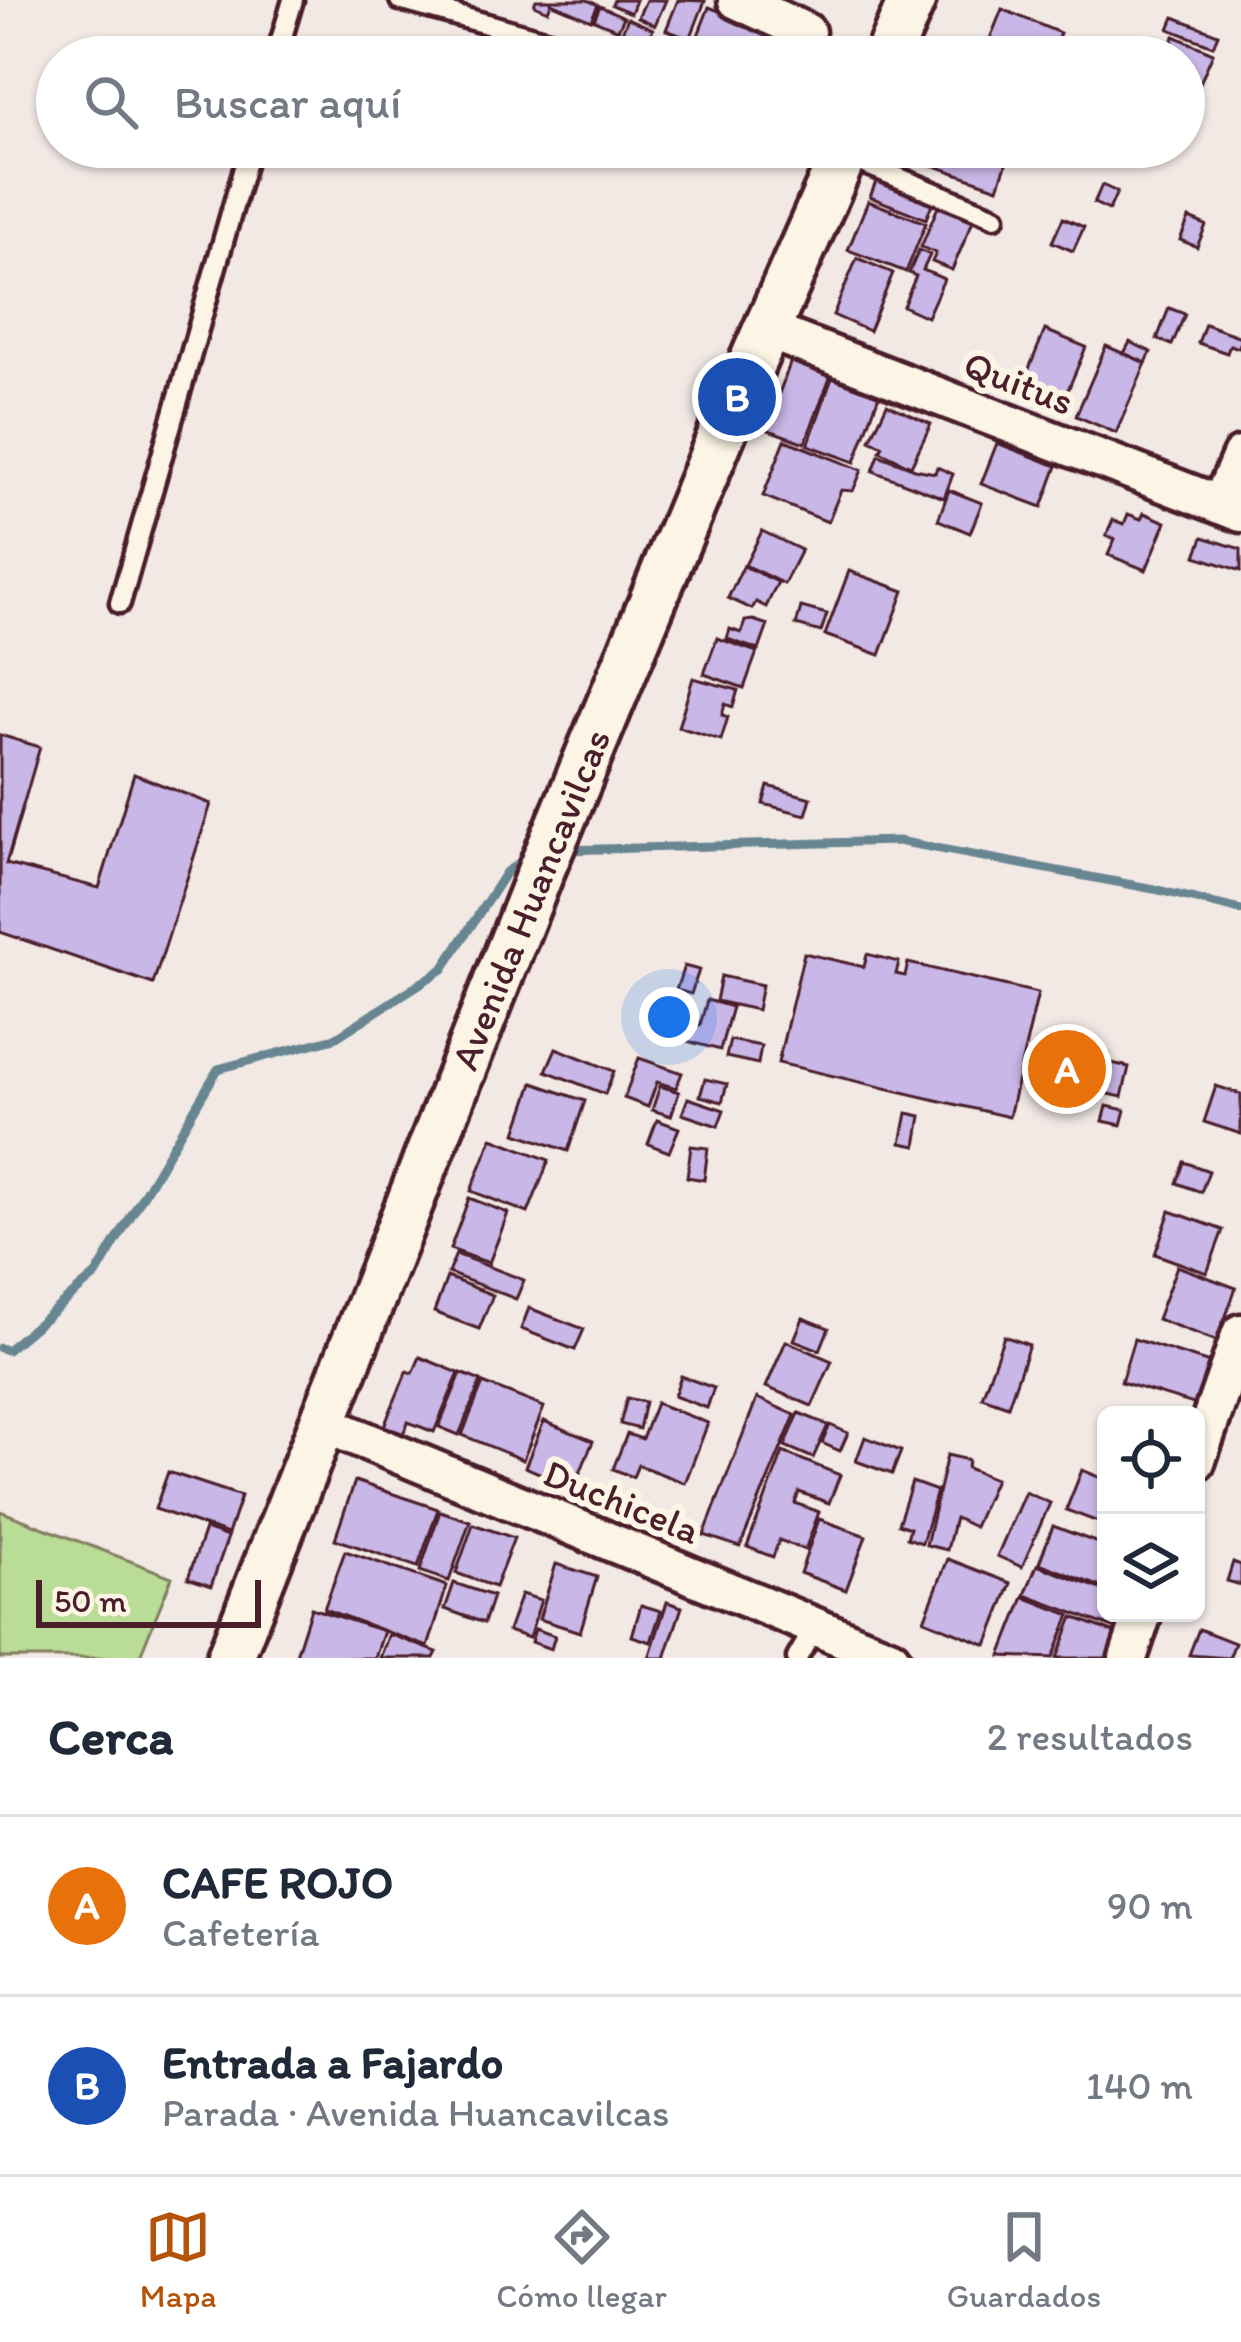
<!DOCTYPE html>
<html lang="es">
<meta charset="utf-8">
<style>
body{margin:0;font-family:Itim,sans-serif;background:#f6f6f7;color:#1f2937}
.controls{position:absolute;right:36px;bottom:36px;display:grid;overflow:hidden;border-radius:18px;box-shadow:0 3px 9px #0004}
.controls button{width:108px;height:108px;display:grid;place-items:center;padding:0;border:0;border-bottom:3px solid #e0e1e3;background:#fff;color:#1f2937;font:60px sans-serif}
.scale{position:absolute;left:36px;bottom:30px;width:225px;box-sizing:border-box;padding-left:12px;border:6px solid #4a1f2b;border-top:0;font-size:33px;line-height:42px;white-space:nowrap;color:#4a1f2b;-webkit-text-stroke:9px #fcf5e5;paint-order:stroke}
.you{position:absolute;left:669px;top:1017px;width:42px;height:42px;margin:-30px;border:9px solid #fff;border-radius:50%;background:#1a73e8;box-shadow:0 0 0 18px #1a73e833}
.badge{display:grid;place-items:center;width:78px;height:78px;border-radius:50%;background:#b45309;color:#fff;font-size:39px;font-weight:700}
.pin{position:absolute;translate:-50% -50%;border:6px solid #fff;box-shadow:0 3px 12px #0006}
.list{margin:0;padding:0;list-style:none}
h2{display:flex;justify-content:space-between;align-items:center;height:156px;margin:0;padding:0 48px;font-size:51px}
h2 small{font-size:39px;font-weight:400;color:#747a83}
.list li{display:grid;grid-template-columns:78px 1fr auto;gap:36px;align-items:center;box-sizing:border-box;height:180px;padding:0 48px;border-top:3px solid #e0e1e3}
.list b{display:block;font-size:45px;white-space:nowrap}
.list p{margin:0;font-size:39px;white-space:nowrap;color:#747a83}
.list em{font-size:39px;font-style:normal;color:#747a83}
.icon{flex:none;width:66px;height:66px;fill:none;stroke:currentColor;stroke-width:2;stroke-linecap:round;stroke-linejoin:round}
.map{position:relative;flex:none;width:1241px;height:1658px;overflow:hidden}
.search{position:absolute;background:#fff;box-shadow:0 3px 9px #0004;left:36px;right:36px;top:36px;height:132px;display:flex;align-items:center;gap:30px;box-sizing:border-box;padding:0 42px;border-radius:66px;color:#747a83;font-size:45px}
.sheet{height:516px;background:#fff}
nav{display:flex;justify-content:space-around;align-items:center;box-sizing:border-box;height:168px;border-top:3px solid #e0e1e3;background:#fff;font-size:33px;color:#747a83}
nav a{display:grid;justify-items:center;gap:6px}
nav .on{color:#b45309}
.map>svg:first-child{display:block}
</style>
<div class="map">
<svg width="1241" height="1658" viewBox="0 0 1241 1658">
<rect width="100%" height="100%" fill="#f2e9e5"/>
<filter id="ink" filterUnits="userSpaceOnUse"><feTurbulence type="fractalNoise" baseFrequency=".00833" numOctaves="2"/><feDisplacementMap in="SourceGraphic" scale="24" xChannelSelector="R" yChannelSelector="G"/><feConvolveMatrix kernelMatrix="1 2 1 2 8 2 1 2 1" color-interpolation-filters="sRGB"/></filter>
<g filter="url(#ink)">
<polygon fill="#b9dc97" stroke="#827e61" stroke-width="3" points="0,1511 172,1577 139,1658 0,1658"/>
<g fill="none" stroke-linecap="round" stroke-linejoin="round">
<g stroke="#678691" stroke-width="9">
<polyline points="563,850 898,841 1154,889 1241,910"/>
<polyline points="0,1348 7,1350 96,1275 218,1069 335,1038 443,969 506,872 530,856"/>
</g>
</g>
<g fill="#c9b7e7" stroke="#4a1f2b" stroke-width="3">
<polygon points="536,0 587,0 598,5 591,20 551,3 548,11 534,5"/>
<polygon points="614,0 636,0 631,13 612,5"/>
<polygon points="646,0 666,0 655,25 638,17"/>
<polygon points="678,0 705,1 690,39 666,30"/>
<polygon points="600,6 624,17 618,30 594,20"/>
<polygon points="709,7 770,31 759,57 747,57 697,38"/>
<polygon points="1002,9 1060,33 1050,57 1006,57 986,49"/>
<polygon points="1174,17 1218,34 1213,46 1169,29"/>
<polygon points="628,18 653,29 646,43 622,32"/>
<polygon points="1174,36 1213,53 1190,106 1184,103 1184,57 1169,57"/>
<polygon points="896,147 941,147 934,166 895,152"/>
<polygon points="946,147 1012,147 998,188 938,167"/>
<polygon points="877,179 933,201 926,219 870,197"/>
<polygon points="1102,185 1117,192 1109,210 1094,203"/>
<polygon points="868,201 926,223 906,272 848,250"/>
<polygon points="940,202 975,216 952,270 932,262 936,253 921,247"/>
<polygon points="1063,218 1084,227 1073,251 1052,242"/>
<polygon points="1189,218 1206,225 1197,247 1180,240"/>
<polygon points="919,250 930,255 923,270 944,279 927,317 903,306 916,276 909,273"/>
<polygon points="857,258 893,273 869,331 833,315"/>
<polygon points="1169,308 1185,314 1172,345 1157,339"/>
<polygon points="1205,324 1241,337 1239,348 1230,345 1227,353 1198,343"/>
<polygon points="1045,330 1086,347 1060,409 1019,393"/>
<polygon points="1130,342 1151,352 1146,363 1124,353"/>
<polygon points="1106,346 1146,363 1116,433 1076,416"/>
<polygon points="792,358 832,373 805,443 766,429"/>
<polygon points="832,378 879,395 855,462 808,445"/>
<polygon points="887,404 931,424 911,466 880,451 883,446 870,440"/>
<polygon points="785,440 862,470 853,491 841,490 828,522 763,496"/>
<polygon points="997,443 1057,466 1042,507 981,484"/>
<polygon points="879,455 915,469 935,473 937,467 953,474 944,498 873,471"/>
<polygon points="949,490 982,503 970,533 938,520"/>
<polygon points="1144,513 1166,522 1146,570 1108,555 1115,539 1106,536 1113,520 1124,524 1128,514 1141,519"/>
<polygon points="762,531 801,550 784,584 745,565"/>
<polygon points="1203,537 1241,549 1241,571 1196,556"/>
<polygon points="743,566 778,582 766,607 756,602 752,609 728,598"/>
<polygon points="849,571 904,591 880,655 825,635"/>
<polygon points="801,607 827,614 821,632 796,625"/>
<polygon points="753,620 768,625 759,650 727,639 730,629 741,633 745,621"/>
<polygon points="717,638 757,652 744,688 704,674"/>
<polygon points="693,678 738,690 733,707 725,704 722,715 728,717 721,740 678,727"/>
<polygon points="0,735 40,747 6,864 99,888 134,774 211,804 153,984 0,932"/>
<polygon points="768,786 811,798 806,815 763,804"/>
<polygon points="804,953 864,967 867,954 899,962 896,974 905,976 908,963 1038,993 1009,1117 778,1063"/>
<polygon points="684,966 699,970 691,994 676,990"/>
<polygon points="721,976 762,985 757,1010 716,1001"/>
<polygon points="707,1000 732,1007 720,1050 661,1034 666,1016 700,1025"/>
<polygon points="730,1040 761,1046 758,1064 726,1057"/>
<polygon points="1056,1042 1109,1054 1107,1062 1129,1067 1122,1097 1100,1092 1098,1103 1071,1097 1068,1110 1042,1105"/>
<polygon points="556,1048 614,1071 605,1094 546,1071"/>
<polygon points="639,1058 682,1073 676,1088 657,1082 648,1107 624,1098"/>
<polygon points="705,1079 727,1084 722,1102 700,1096"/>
<polygon points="533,1083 585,1101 568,1151 516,1133"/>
<polygon points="660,1086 679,1092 671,1116 652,1110"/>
<polygon points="1216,1086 1241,1094 1241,1134 1204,1122"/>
<polygon points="688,1098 724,1110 718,1126 682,1114"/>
<polygon points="1107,1106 1125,1110 1121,1125 1103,1121"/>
<polygon points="907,1113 921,1116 916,1146 901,1143"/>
<polygon points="657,1120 679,1128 669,1152 648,1144"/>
<polygon points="492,1138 549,1160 528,1213 471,1191"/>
<polygon points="691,1146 708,1148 704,1180 687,1177"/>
<polygon points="1184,1162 1209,1171 1201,1192 1177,1183"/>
<polygon points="469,1198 508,1213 489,1263 450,1249"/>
<polygon points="1170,1211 1223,1230 1207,1273 1155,1254"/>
<polygon points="456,1254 524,1280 516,1299 448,1273"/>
<polygon points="1177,1266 1236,1288 1217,1341 1157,1319"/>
<polygon points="447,1277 493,1295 479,1329 434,1312"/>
<polygon points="529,1308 584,1329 575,1350 521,1329"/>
<polygon points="803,1318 829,1328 820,1350 794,1340"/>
<polygon points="1004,1336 1029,1345 1008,1406 982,1397"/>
<polygon points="1134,1339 1213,1364 1200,1406 1121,1382"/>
<polygon points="786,1341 832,1361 812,1406 766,1387"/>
<polygon points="420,1357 459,1373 434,1432 408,1422 403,1434 384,1426 407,1371 413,1373"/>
<polygon points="461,1373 481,1381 459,1435 439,1427"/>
<polygon points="681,1376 714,1388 707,1408 674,1396"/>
<polygon points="483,1383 544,1407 523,1460 462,1435"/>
<polygon points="627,1398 645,1402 639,1429 620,1424"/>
<polygon points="757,1398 795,1415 740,1547 704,1535"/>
<polygon points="656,1403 708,1423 685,1483 638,1465 633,1477 613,1469 627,1434 642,1439"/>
<polygon points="799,1413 828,1425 813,1458 785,1446"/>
<polygon points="544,1421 593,1441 574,1488 525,1467"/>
<polygon points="830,1425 848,1433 840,1451 822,1443"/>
<polygon points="865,1437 901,1451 892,1474 856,1461"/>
<polygon points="783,1452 840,1475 829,1503 799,1492 795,1503 819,1512 805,1550 779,1540 773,1557 747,1547"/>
<polygon points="947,1455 968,1460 967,1468 995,1479 974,1527 955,1518 947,1550 926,1545"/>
<polygon points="1082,1470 1106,1480 1106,1525 1066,1510"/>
<polygon points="168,1472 241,1496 228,1534 155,1509"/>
<polygon points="355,1481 438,1509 418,1567 335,1539"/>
<polygon points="912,1482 937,1491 922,1543 907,1538 910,1528 898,1524"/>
<polygon points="1025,1492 1050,1503 1022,1567 997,1556"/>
<polygon points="440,1511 470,1521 449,1581 420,1571"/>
<polygon points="819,1519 866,1536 846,1590 800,1573"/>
<polygon points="473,1524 514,1538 495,1587 456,1573"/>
<polygon points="1053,1526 1106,1546 1106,1589 1039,1563"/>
<polygon points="205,1529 228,1537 211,1586 188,1578"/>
<polygon points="345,1551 447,1586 428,1647 324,1609"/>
<polygon points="948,1559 1011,1583 987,1645 924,1620"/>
<polygon points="1233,1562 1241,1565 1241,1585 1227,1581"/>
<polygon points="556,1564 597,1577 580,1632 539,1619"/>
<polygon points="1037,1565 1106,1591 1106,1613 1125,1613 1119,1630 1025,1595"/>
<polygon points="454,1583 493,1596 484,1623 445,1609"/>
<polygon points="521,1594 541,1600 529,1638 508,1631"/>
<polygon points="1024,1597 1070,1615 1053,1658 1001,1656"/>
<polygon points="667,1602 682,1607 665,1658 649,1658"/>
<polygon points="641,1605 661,1611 651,1642 632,1636"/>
<polygon points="311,1608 384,1631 375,1658 295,1658"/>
<polygon points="1073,1617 1115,1633 1106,1658 1057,1658"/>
<polygon points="535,1629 555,1636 551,1649 531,1642"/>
<polygon points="1199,1629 1235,1643 1229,1658 1189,1655"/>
<polygon points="389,1634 437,1652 434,1658 380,1658"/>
</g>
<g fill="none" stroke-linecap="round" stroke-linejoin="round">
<g stroke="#4a1f2b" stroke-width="27">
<g id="service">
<polyline points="400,0 606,57"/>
<polyline points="276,57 293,0"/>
<polyline points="843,155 995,217"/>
<polyline points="120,603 250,147"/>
<polyline points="797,1658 815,1627"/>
</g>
</g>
<g stroke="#4a1f2b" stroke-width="45">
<g id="minor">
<polyline points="737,0 806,32"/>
<polyline points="767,330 1241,513"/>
<polyline points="1220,505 1241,456"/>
<polyline points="320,1422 891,1658"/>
<polyline points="1196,1462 1241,1333"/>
<polyline points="1128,1658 1143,1613"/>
</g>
</g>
<g stroke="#4a1f2b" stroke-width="54">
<g id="tertiary">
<polyline points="887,57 912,0"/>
<polyline points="230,1658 540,873 737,397 847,147"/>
</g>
</g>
<use href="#service" stroke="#fcf5e5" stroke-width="18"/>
<use href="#minor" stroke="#fcf5e5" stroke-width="36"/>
<use href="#tertiary" stroke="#fcf5e5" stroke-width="45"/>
</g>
</g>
<g text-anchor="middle" stroke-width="12" stroke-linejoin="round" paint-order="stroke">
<g font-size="39" fill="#4a1f2b" stroke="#fcf5e5">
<text transform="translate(1019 382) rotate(21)" y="14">Quitus</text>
<text transform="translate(530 899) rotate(-68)" y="14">Avenida Huancavilcas</text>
<text transform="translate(622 1501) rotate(22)" y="14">Duchicela</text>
</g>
</g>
</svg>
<div class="controls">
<button><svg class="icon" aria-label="locate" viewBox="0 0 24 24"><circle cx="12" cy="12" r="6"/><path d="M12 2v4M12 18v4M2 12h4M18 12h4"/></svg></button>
<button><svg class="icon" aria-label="layers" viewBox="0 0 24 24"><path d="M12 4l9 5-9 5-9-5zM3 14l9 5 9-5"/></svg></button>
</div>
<div class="scale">50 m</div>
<div class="you"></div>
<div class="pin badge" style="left:1067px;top:1069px;background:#e8710a">A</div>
<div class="pin badge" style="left:737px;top:397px;background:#1a4fb4">B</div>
<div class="search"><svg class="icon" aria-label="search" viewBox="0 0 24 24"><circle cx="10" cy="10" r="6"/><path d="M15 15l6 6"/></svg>Buscar aquí</div>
</div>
<section class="sheet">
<h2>Cerca<small>2 resultados</small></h2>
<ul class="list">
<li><span class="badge" style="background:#e8710a">A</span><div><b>CAFE ROJO</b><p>Cafetería</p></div><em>90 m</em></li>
<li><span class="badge" style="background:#1a4fb4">B</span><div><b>Entrada a Fajardo</b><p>Parada · Avenida Huancavilcas</p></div><em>140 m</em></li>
</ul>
</section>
<nav>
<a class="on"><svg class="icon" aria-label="map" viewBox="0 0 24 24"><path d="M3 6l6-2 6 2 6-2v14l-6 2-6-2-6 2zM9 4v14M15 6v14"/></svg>Mapa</a>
<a><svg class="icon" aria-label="directions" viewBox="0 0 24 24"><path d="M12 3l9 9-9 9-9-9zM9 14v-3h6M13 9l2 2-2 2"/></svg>Cómo llegar</a>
<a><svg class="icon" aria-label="saved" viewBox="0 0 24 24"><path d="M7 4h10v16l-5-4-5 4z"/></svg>Guardados</a>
</nav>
